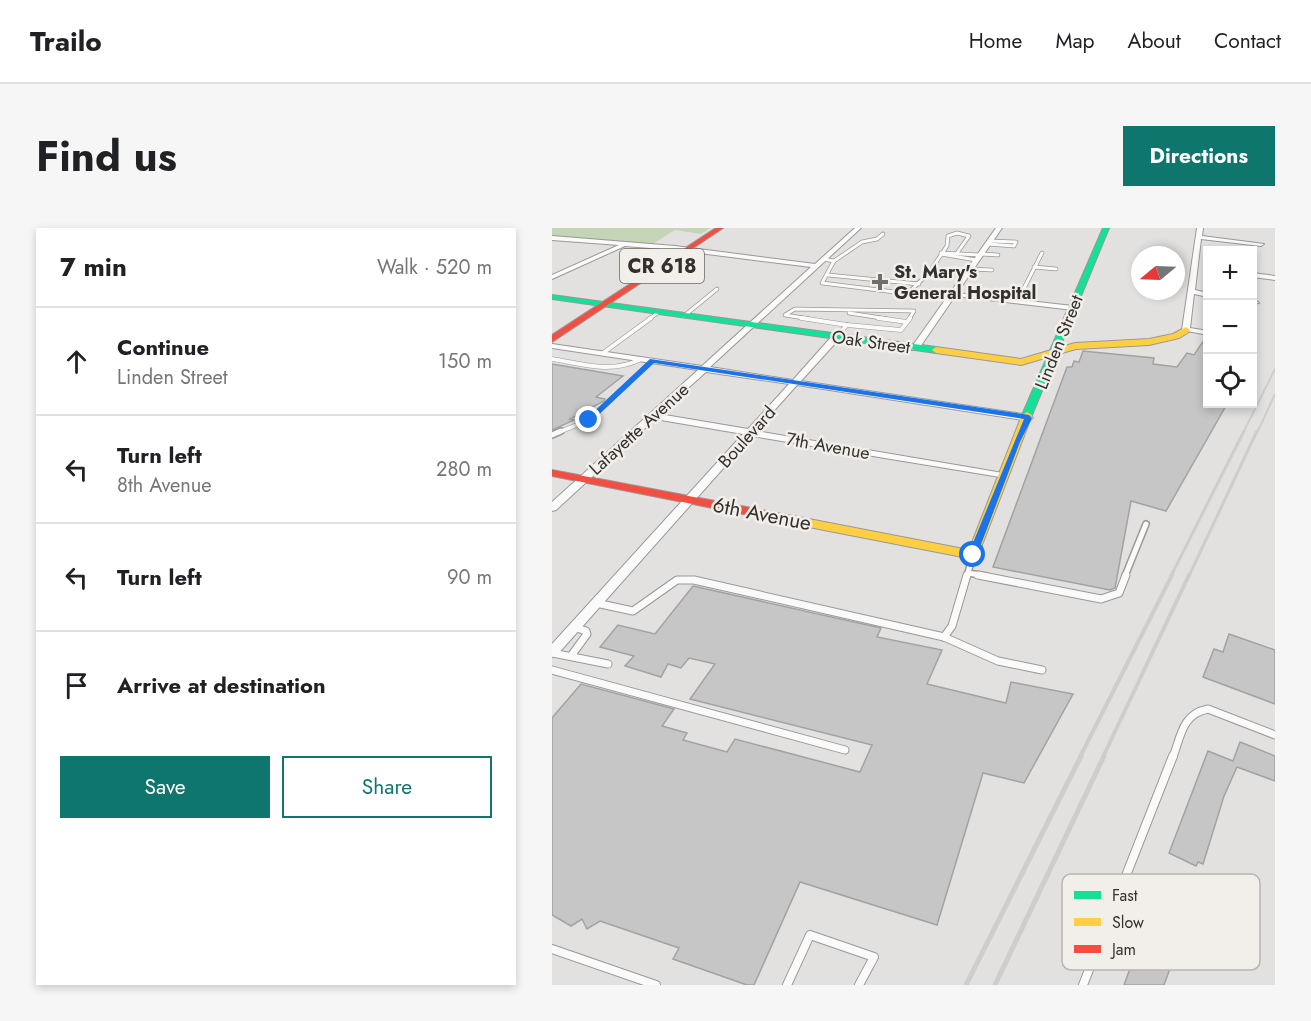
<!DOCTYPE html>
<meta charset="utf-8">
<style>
body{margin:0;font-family:Jost,sans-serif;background:#f6f6f6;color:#202124}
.controls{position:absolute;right:18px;top:18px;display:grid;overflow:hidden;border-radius:0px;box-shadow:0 3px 9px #0003}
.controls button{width:54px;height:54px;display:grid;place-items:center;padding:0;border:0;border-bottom:2px solid #e0e0e0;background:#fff;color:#202124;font:30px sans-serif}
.compass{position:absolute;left:579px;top:18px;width:54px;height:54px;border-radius:50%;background:#fff;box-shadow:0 3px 9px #0003;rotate:251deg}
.stop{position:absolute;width:18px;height:18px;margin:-14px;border:4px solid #1a73e8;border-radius:50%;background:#fff}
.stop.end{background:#1a73e8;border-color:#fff;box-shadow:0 2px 6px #0008}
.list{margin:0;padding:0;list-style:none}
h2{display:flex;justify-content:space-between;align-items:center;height:78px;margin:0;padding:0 24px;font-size:26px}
h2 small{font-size:20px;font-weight:400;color:#757577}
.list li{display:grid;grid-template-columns:39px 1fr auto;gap:18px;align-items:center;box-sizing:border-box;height:108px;padding:0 24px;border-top:2px solid #e0e0e0}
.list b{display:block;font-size:22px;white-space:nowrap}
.list p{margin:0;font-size:20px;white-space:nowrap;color:#757577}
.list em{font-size:20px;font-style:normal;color:#757577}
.actions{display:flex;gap:12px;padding:18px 24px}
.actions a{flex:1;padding:14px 0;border:2px solid #0f766e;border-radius:0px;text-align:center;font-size:21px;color:#0f766e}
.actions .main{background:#0f766e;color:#fff}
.icon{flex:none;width:33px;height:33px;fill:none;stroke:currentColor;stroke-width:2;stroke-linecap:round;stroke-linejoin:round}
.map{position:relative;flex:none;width:723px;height:757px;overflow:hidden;border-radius:0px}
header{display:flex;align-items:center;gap:36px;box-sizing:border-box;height:84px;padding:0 30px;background:#fff;border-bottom:2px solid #e0e0e0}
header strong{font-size:28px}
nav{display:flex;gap:33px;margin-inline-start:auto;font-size:21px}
.intro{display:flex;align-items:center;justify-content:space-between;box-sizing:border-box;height:144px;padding:0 36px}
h1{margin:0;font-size:42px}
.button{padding:15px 27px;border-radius:0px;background:#0f766e;color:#fff;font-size:21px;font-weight:700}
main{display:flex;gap:36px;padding:0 36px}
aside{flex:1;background:#fff;border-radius:0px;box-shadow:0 3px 9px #0003}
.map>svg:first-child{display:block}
</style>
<header>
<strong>Trailo</strong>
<nav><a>Home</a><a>Map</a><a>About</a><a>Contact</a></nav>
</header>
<div class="intro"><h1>Find us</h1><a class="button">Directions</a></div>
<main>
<aside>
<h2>7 min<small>Walk · 520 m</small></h2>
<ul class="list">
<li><svg class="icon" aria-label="ahead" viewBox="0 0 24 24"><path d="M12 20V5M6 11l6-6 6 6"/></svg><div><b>Continue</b><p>Linden Street</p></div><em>150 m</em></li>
<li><svg class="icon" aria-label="left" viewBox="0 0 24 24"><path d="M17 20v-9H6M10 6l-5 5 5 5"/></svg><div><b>Turn left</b><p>8th Avenue</p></div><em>280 m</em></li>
<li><svg class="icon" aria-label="left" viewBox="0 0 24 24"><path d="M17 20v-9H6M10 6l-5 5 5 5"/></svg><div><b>Turn left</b></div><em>90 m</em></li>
<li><svg class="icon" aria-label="arrive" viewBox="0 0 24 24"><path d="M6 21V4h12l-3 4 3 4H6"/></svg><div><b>Arrive at destination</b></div></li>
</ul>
<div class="actions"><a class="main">Save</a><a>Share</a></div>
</aside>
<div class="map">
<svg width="723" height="757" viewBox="0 0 723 757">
<rect width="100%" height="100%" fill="#e3e1df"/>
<polygon fill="#c4d4b6" points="0,0 158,0 149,6 123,2 99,17 3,8 0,7"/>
<g fill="#c7c6c6" stroke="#a3a2a2" stroke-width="1.5">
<polygon points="654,109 656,176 675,176 614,283 579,273 563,360 558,362 441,339 515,139 520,139 522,133 527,134 531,123 602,130 601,136 625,139 635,125 642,127"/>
<polygon points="0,136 71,148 44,169 53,171 52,173 18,191 22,192 0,202"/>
<polygon points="141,358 329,400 325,409 390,422 375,456 454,475 459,454 521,466 472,555 431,545 385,697 248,654 202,757 195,757 121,731 127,720 48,693 35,701 30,691 19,698 0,687 0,490 29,456 122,481 110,498 135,505 131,512 175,524 183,511 308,544 320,517 138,471 163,436 137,430 129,440 116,436 109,449 73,438 82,428 48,419 66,397 103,406"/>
<polygon points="677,406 723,422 723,476 651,449 662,421 671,424"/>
<polygon points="688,514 723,528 723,553 685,539 672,568 651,636 646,634 644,638 617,625 656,523 681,533"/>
<polygon points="606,664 634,677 633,682 638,685 612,757 572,757"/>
</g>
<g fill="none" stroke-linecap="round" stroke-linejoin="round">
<g stroke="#9a9897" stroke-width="4.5">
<g id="lane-far4">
<polyline points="436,16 462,18 464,14 438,13"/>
<polyline points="389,25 428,27"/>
<polyline points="389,26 424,32"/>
<polyline points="429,26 446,27"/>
<polyline points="271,31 282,33 270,55 351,65 358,63 376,46 395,18 396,8 405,5 417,8 405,25"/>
<polyline points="282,33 310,14 325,11 331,6"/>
<polyline points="482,39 504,41"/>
<polyline points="418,41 440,42"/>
<polyline points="276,47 367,56"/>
<polyline points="467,70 490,25"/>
<polyline points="297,85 336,91"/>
<polyline points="132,88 165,61"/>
<polyline points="97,91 107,84"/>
<polyline points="258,91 233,87 243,81 362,83 357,91"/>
</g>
</g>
<g stroke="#9a9897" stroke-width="5">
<g id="lane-far3">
<polyline points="249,90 295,97"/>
<polyline points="326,90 355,94"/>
<polyline points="295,97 349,102 358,90"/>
<polyline points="284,109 295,97"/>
<polyline points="51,125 99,90"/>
<path d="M 0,131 C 30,136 60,146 89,131"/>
<polyline points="5,205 37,192 100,133"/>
</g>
</g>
<g stroke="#9a9897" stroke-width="8">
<g id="lane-far2">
<polyline points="0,207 9,203"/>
<polyline points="416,345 434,348"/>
<polyline points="415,348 421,327"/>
<polyline points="573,348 594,296"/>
</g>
</g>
<g stroke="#9a9897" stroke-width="9">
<g id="lane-far1">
<polyline points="426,347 549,371 567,365 574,347"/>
<polyline points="44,375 81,383 125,352 142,352 392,409 446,433 490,442"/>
<polyline points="392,409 400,398 415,347"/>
<polyline points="0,425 56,436"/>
<polyline points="19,428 35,406 34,403 22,399"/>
<polyline points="0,442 293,522"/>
<path d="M 621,529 C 629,508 630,486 656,481 L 723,507"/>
</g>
</g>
<g stroke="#9a9897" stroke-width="10">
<g id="lane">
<polyline points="0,721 104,757"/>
<polyline points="235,757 258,707 322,729 307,757"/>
<polyline points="531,757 621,528"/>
</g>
</g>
<g stroke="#9a9897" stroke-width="2">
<g id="street">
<path d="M 303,0 L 309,0 L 158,139 L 241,152 L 281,107 L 287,107 L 287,111 L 249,153 L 477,187 L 481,190 L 477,193 L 245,157 L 204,203 L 451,245 L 456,248 L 454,250 L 200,208 L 5,427 L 0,429 L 0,416 L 191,206 L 103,191 L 4,282 L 0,283 L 0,274 L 146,142 L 0,120 L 0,116 L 150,138 L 259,39 L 123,22 L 73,18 L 0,51 L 0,47 L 67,17 L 0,12 L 0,8 L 123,18 L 263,36 ZM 154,144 L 237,156 L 196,201 L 107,186 Z"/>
<polygon points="444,0 450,0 405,65 521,78 525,80 521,82 403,68 366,122 360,122 359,120"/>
<polygon points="645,0 651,0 650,8 712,16 709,18 649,11 643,62 656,65 656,69 642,66 638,100 656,103 656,107 630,102"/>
<polygon points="700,45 723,48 723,52 700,49"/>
<polygon points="700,72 706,74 707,75 700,76"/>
</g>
</g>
<g stroke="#9a9897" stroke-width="2">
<g id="fast">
<polygon points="551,0 557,0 480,187 475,190 471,189 470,187"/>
<polygon points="0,67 384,119 388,122 384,125 0,71"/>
</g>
</g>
<g stroke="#9a9897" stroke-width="2">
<g id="slow">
<polygon points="634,99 638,102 637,104 627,110 597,117 524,121 469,137 384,125 380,122 384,119 469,131 523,115 597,111 621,106"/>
<polygon points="475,184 480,187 425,330 421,331 231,294 225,290 231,286 417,322 470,187"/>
</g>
</g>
<g stroke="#9a9897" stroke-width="2">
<g id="jam">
<polygon points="164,0 171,0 0,114 0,107"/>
<polygon points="0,242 231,286 237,290 231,294 0,248"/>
</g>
</g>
<use href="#lane-far4" stroke="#fbfafa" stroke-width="3"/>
<use href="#lane-far3" stroke="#fbfafa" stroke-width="4"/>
<use href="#lane-far2" stroke="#fbfafa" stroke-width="5"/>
<use href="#lane-far1" stroke="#fbfafa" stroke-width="7"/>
<use href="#lane" stroke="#fbfafa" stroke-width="8"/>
<use href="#street" fill="#fbfafa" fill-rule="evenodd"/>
<use href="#fast" fill="#16e098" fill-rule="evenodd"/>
<use href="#slow" fill="#ffcf43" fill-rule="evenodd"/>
<use href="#jam" fill="#f24e42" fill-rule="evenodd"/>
<g stroke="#cecdcd" stroke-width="2">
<polyline points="691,205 723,141"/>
<polyline points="705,205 723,166"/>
</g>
<g stroke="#cecdcd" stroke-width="3">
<polyline points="619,348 692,203"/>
<polyline points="637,348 705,203"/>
</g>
<g stroke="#cecdcd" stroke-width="4">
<polyline points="528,529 620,347"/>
<polyline points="551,529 637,347"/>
</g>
<g stroke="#cecdcd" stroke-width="5">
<polyline points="414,757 529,528"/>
<polyline points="443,757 552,528"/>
</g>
</g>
<polygon fill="#1a73e8" points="98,131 477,187 480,190 468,214 425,327 421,330 416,327 472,191 102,135 40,193 35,193 35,190"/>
<path fill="#706f6d" stroke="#f2eeea" stroke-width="2" d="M325 45h6v6h6v6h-6v6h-6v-6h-6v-6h6z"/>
<g text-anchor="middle" stroke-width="5" stroke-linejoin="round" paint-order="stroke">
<g font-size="18" font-weight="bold" fill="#32312f" stroke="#f2eeea" text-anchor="start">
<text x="342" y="50">St. Mary's<tspan x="342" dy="21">General Hospital</tspan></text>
</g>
<g font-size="18" fill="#32312f" stroke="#f2eeea">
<text transform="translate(319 114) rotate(8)" y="6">Oak Street</text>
<text transform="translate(507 114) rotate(-68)" y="6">Linden Street</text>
<text transform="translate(87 201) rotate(-42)" y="6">Lafayette Avenue</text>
<text transform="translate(195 209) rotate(-48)" y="6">Boulevard</text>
<text transform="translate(276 218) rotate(10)" y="6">7th Avenue</text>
</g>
<rect fill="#f2eeea" stroke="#6c6a67" stroke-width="1.5" x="68" y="21" width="84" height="34" rx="4.5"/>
<g font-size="20" font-weight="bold" fill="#32312f">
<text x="110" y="45">CR 618</text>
</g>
<g font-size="21" fill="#32312f" stroke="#f2eeea">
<text transform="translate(210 286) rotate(11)" y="7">6th Avenue</text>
</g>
</g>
<rect x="510" y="646" width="198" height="96" rx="9" fill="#f2eeea" stroke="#b8b5b2" stroke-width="1.5"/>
<rect x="522" y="663" width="27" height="8" fill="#16e098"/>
<rect x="522" y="690" width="27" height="8" fill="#ffcf43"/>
<rect x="522" y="717" width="27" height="8" fill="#f24e42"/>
<g font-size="16" fill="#32312f">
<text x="560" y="673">Fast</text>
<text x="560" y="700">Slow</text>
<text x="560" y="727">Jam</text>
</g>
</svg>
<div class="controls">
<button>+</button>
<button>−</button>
<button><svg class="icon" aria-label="locate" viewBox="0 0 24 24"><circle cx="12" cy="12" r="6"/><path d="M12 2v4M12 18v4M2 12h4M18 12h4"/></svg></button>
</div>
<svg class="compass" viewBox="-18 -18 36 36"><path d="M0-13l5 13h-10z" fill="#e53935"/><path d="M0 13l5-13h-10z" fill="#757577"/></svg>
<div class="stop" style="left:421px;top:327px"></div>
<div class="stop end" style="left:37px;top:192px"></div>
</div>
</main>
